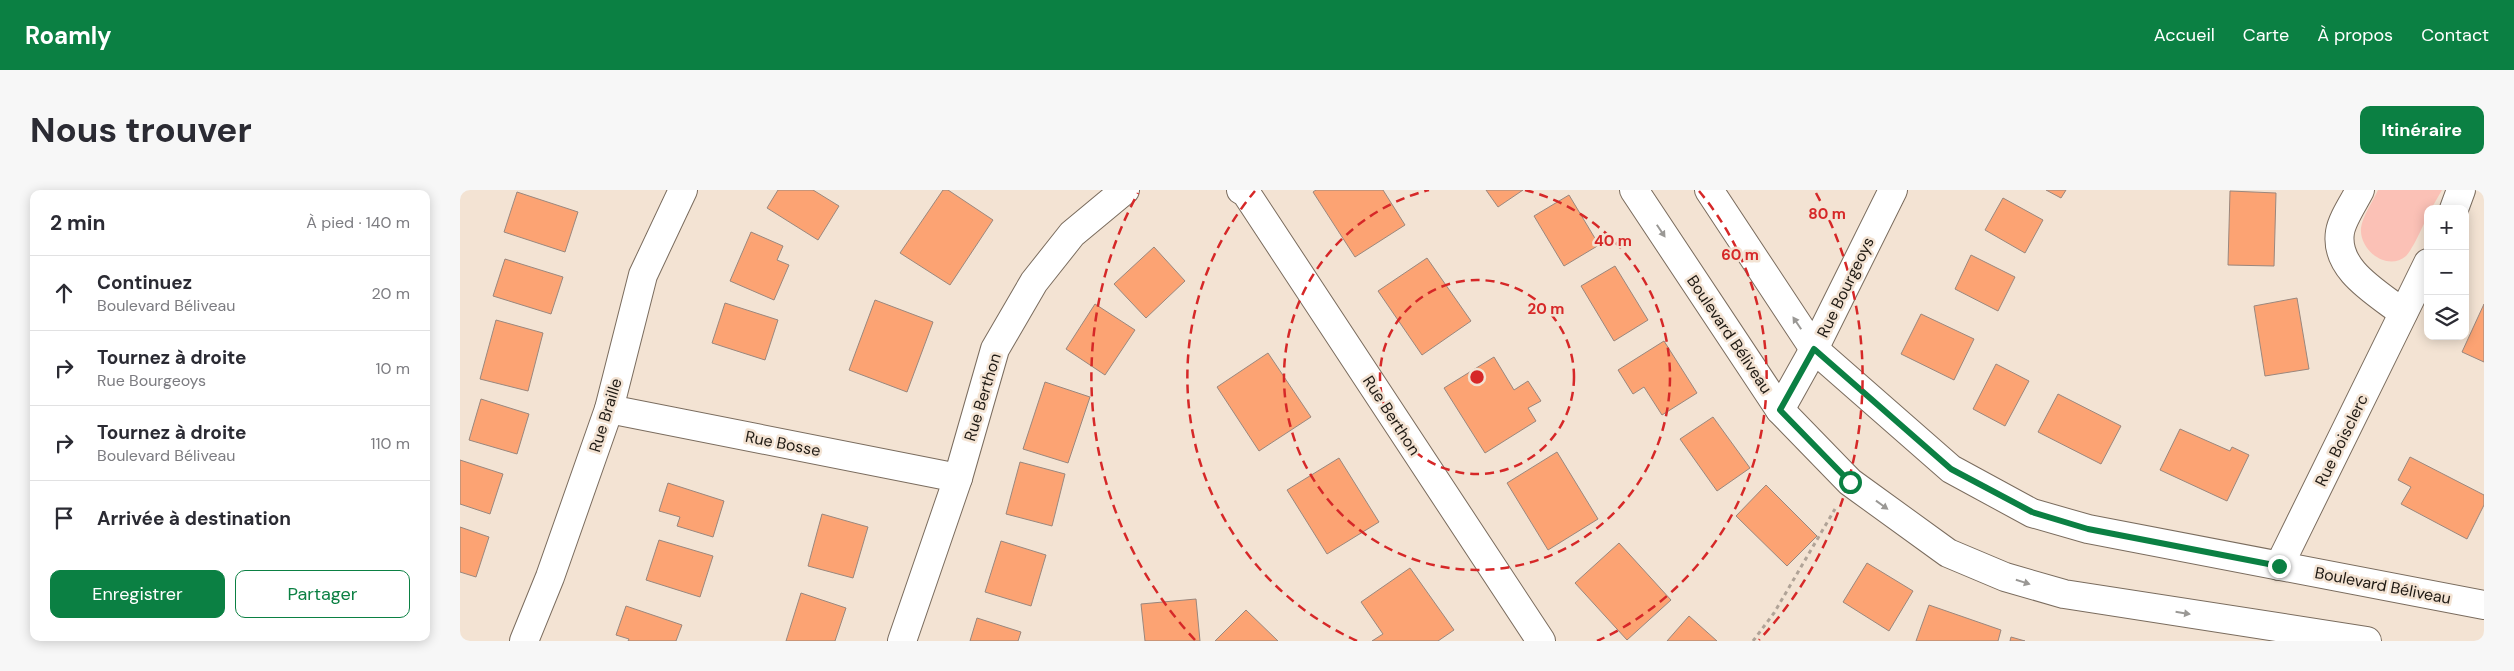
<!DOCTYPE html>
<html lang="fr">
<meta charset="utf-8">
<style>
body{margin:0;font-family:"DM Sans",sans-serif;background:#f7f7f7;color:#2b2b33}
.controls{position:absolute;right:15px;top:15px;display:grid;overflow:hidden;border-radius:10px;box-shadow:0 2px 12px #0003}
.controls button{width:45px;height:45px;display:grid;place-items:center;padding:0;border:0;border-bottom:1px solid #e1e1e2;background:#fff;color:#2b2b33;font:25px sans-serif}
.stop{position:absolute;width:15px;height:15px;margin:-11px;border:4px solid #0b8043;border-radius:50%;background:#fff}
.stop.end{background:#0b8043;border-color:#fff;box-shadow:0 1px 5px #0008}
.list{margin:0;padding:0;list-style:none}
h2{display:flex;justify-content:space-between;align-items:center;height:65px;margin:0;padding:0 20px;font-size:21px}
h2 small{font-size:16px;font-weight:400;color:#7c7c81}
.list li{display:grid;grid-template-columns:32px 1fr auto;gap:15px;align-items:center;box-sizing:border-box;height:75px;padding:0 20px;border-top:1px solid #e1e1e2}
.list b{display:block;font-size:19px;white-space:nowrap}
.list p{margin:0;font-size:16px;white-space:nowrap;color:#7c7c81}
.list em{font-size:16px;font-style:normal;color:#7c7c81}
.actions{display:flex;gap:10px;padding:15px 20px}
.actions a{flex:1;padding:11px 0;border:1px solid #0b8043;border-radius:10px;text-align:center;font-size:18px;color:#0b8043}
.actions .main{background:#0b8043;color:#fff}
.icon{flex:none;width:28px;height:28px;fill:none;stroke:currentColor;stroke-width:2;stroke-linecap:round;stroke-linejoin:round}
.map{position:relative;flex:none;width:2024px;height:451px;overflow:hidden;border-radius:10px}
header{display:flex;align-items:center;gap:30px;box-sizing:border-box;height:70px;padding:0 25px;background:#0b8043;color:#fff}
header strong{font-size:24px}
nav{display:flex;gap:28px;margin-inline-start:auto;font-size:18px}
.intro{display:flex;align-items:center;justify-content:space-between;box-sizing:border-box;height:120px;padding:0 30px}
h1{margin:0;font-size:35px}
.button{padding:12px 22px;border-radius:10px;background:#0b8043;color:#fff;font-size:18px;font-weight:700}
main{display:flex;gap:30px;padding:0 30px}
aside{flex:1;background:#fff;border-radius:10px;box-shadow:0 2px 12px #0003}
.map>svg:first-child{display:block}
</style>
<header>
<strong>Roamly</strong>
<nav><a>Accueil</a><a>Carte</a><a>À propos</a><a>Contact</a></nav>
</header>
<div class="intro"><h1>Nous trouver</h1><a class="button">Itinéraire</a></div>
<main>
<aside>
<h2>2 min<small>À pied · 140 m</small></h2>
<ul class="list">
<li><svg class="icon" aria-label="ahead" viewBox="0 0 24 24"><path d="M12 20V5M6 11l6-6 6 6"/></svg><div><b>Continuez</b><p>Boulevard Béliveau</p></div><em>20 m</em></li>
<li><svg class="icon" aria-label="right" viewBox="0 0 24 24"><path d="M7 20v-9h11M14 6l5 5-5 5"/></svg><div><b>Tournez à droite</b><p>Rue Bourgeoys</p></div><em>10 m</em></li>
<li><svg class="icon" aria-label="right" viewBox="0 0 24 24"><path d="M7 20v-9h11M14 6l5 5-5 5"/></svg><div><b>Tournez à droite</b><p>Boulevard Béliveau</p></div><em>110 m</em></li>
<li><svg class="icon" aria-label="arrive" viewBox="0 0 24 24"><path d="M6 21V4h12l-3 4 3 4H6"/></svg><div><b>Arrivée à destination</b></div></li>
</ul>
<div class="actions"><a class="main">Enregistrer</a><a>Partager</a></div>
</aside>
<div class="map">
<svg width="2024" height="451" viewBox="0 0 2024 451">
<rect width="100%" height="100%" fill="#f3e3d3"/>
<path fill="#fbc1b6" d="M 1918,0 L 1982,0 L 1971,19 L 1968,19 L 1968,26 C 1963,35 1953,59 1946,66 C 1927,82 1899,60 1901,38 C 1902,27 1913,11 1918,0 Z"/>
<g fill="#fca373" stroke="#9a877d">
<polygon points="318,0 353,0 379,16 358,50 307,18"/>
<polygon points="483,0 488,0 533,30 490,95 440,63"/>
<polygon points="856,0 923,0 945,35 895,67 853,2"/>
<polygon points="1026,0 1063,0 1038,17"/>
<polygon points="1586,0 1606,0 1601,8"/>
<polygon points="1770,1 1816,3 1814,76 1768,75"/>
<polygon points="57,2 118,22 105,62 44,42"/>
<polygon points="1109,5 1139,55 1104,76 1074,26"/>
<polygon points="1543,8 1583,30 1565,63 1525,40"/>
<polygon points="291,42 323,56 317,70 329,75 314,110 270,91"/>
<polygon points="694,57 725,91 686,128 654,94"/>
<polygon points="1511,65 1555,87 1538,121 1495,99"/>
<polygon points="967,68 1011,131 962,165 918,101"/>
<polygon points="45,69 103,87 91,124 33,106"/>
<polygon points="1155,76 1188,130 1154,151 1121,96"/>
<polygon points="1837,108 1849,179 1805,186 1794,116"/>
<polygon points="415,110 473,132 447,202 389,180"/>
<polygon points="265,113 318,130 305,170 252,153"/>
<polygon points="635,114 675,140 645,185 606,159"/>
<polygon points="2024,114 2024,172 2002,162"/>
<polygon points="1461,124 1514,149 1494,190 1441,164"/>
<polygon points="36,130 83,143 68,201 20,189"/>
<polygon points="1204,151 1237,203 1202,225 1184,197 1173,204 1158,180"/>
<polygon points="808,163 851,227 799,261 757,197"/>
<polygon points="1034,167 1054,200 1068,191 1081,211 1068,218 1076,231 1025,263 984,198"/>
<polygon points="1536,174 1569,191 1545,236 1513,219"/>
<polygon points="585,192 630,207 608,273 563,259"/>
<polygon points="1598,204 1661,236 1641,274 1578,242"/>
<polygon points="21,209 69,224 57,264 9,250"/>
<polygon points="1253,227 1290,278 1257,301 1220,249"/>
<polygon points="1720,239 1770,261 1772,257 1789,265 1767,311 1700,280"/>
<polygon points="1097,262 1138,329 1088,360 1047,293"/>
<polygon points="1950,267 2024,305 2024,315 2007,349 1941,314 1951,297 1938,290"/>
<polygon points="879,268 919,332 867,364 827,300"/>
<polygon points="0,270 43,284 30,324 0,314"/>
<polygon points="560,272 605,284 592,336 546,324"/>
<polygon points="208,293 264,311 253,347 217,336 220,327 199,321"/>
<polygon points="1306,295 1357,346 1327,376 1276,326"/>
<polygon points="362,324 408,337 393,388 348,376"/>
<polygon points="0,337 29,347 16,387 0,382"/>
<polygon points="199,350 253,366 240,407 186,390"/>
<polygon points="541,351 586,365 571,416 525,402"/>
<polygon points="1159,353 1211,410 1167,450 1115,393"/>
<polygon points="1407,373 1453,401 1429,441 1383,412"/>
<polygon points="950,378 994,440 978,451 912,451 923,444 901,412"/>
<polygon points="341,403 386,418 375,451 326,451"/>
<polygon points="736,409 740,451 685,451 681,414"/>
<polygon points="1469,415 1541,440 1538,451 1456,451"/>
<polygon points="166,416 222,435 216,451 168,451 169,449 156,445"/>
<polygon points="786,420 818,451 755,451"/>
<polygon points="1229,426 1257,451 1207,451"/>
<polygon points="517,428 561,442 558,451 510,451"/>
<polygon points="1551,447 1565,451 1550,451"/>
</g>
<g fill="none" stroke-linecap="round" stroke-linejoin="round">
<g stroke="#7a6c5e" stroke-width="30">
<g id="minor">
<polyline points="781,0 786,3 1081,451"/>
<path d="M 1900,0 C 1894,12 1882,29 1880,42 C 1874,80 1918,103 1943,123"/>
<polyline points="1994,19 2001,0"/>
<polyline points="149,219 498,288"/>
<polyline points="1320,220 1354,159 1433,0"/>
<polyline points="1819,376 1968,73"/>
<polyline points="64,451 90,387 149,219 183,85 223,0"/>
<polyline points="442,451 498,288 535,159 574,92 612,44 665,0"/>
</g>
</g>
<g stroke="#7a6c5e" stroke-width="30">
<g id="tertiary">
<polyline points="1174,0 1320,220 1390,292 1488,363 1545,387 1604,404 1907,451"/>
<polyline points="1249,0 1354,159 1491,279 1572,323 1628,339 2024,415"/>
</g>
</g>
<polyline stroke="#b0a397" stroke-width="3" stroke-dasharray="4 4" stroke-linecap="butt" points="1293,451 1314,423 1375,319"/>
<use href="#minor" stroke="#fff" stroke-width="28"/>
<use href="#tertiary" stroke="#fff" stroke-width="28"/>
</g>
<defs><path id="oneway-solid" d="M-6-.8H1V-3.2L6.5 0L1 3.2V.8H-6Z" transform="scale(1.25)"/></defs>
<g fill="#9a9895">
<use href="#oneway-solid" transform="translate(1201 41) rotate(56)"/>
<use href="#oneway-solid" transform="translate(1337 133) rotate(-124)"/>
<use href="#oneway-solid" transform="translate(1422 315) rotate(36)"/>
<use href="#oneway-solid" transform="translate(1563 392) rotate(17)"/>
<use href="#oneway-solid" transform="translate(1723 423) rotate(9)"/>
</g>
<g fill="none" stroke-linecap="round" stroke-linejoin="round">
<polyline stroke="#0b8043" stroke-width="6" points="1390,292 1320,220 1354,159 1491,279 1572,322 1628,339 1819,376"/>
</g>
<g fill="none" stroke="#d62828" stroke-width="2.5" stroke-dasharray="9 6">
<circle cx="1017" cy="187" r="97"/>
<path d="M1065 0A193 193 0 1 1 969 0"/>
<path d="M897 451A290 290 0 0 1 795 1M1239 1A290 290 0 0 1 1137 451"/>
<path d="M735 450A386 386 0 0 1 678 3M1356 3A386 386 0 0 1 1299 450"/>
</g>
<g text-anchor="middle" stroke-width="5" stroke-linejoin="round" paint-order="stroke">
<g font-size="16" fill="#1e1913" stroke="#f3e3d3">
<text transform="translate(1385 97) rotate(-64)" y="6">Rue Bourgeoys</text>
<text transform="translate(1270 144) rotate(56)" y="6">Boulevard Béliveau</text>
<text transform="translate(522 207) rotate(-73)" y="6">Rue Berthon</text>
<text transform="translate(145 225) rotate(-73)" y="6">Rue Braille</text>
<text transform="translate(932 225) rotate(57)" y="6">Rue Berthon</text>
<text transform="translate(1881 250) rotate(-64)" y="6">Rue Boisclerc</text>
<text transform="translate(323 253) rotate(11)" y="6">Rue Bosse</text>
<text transform="translate(1923 395) rotate(11)" y="6">Boulevard Béliveau</text>
</g>
</g>
<circle cx="1017" cy="187" r="8" fill="#d62828" stroke="#f3e3d3" stroke-width="2.5"/>
<g font-size="15" text-anchor="middle" font-weight="bold" fill="#d62828" stroke="#f3e3d3" stroke-width="5" stroke-linejoin="round" paint-order="stroke">
<text x="1367" y="29">80 m</text>
<text x="1153" y="56">40 m</text>
<text x="1280" y="70">60 m</text>
<text x="1086" y="124">20 m</text>
</g>
</svg>
<div class="controls">
<button>+</button>
<button>−</button>
<button><svg class="icon" aria-label="layers" viewBox="0 0 24 24"><path d="M12 4l9 5-9 5-9-5zM3 14l9 5 9-5"/></svg></button>
</div>
<div class="stop" style="left:1390px;top:292px"></div>
<div class="stop end" style="left:1819px;top:376px"></div>
</div>
</main>
